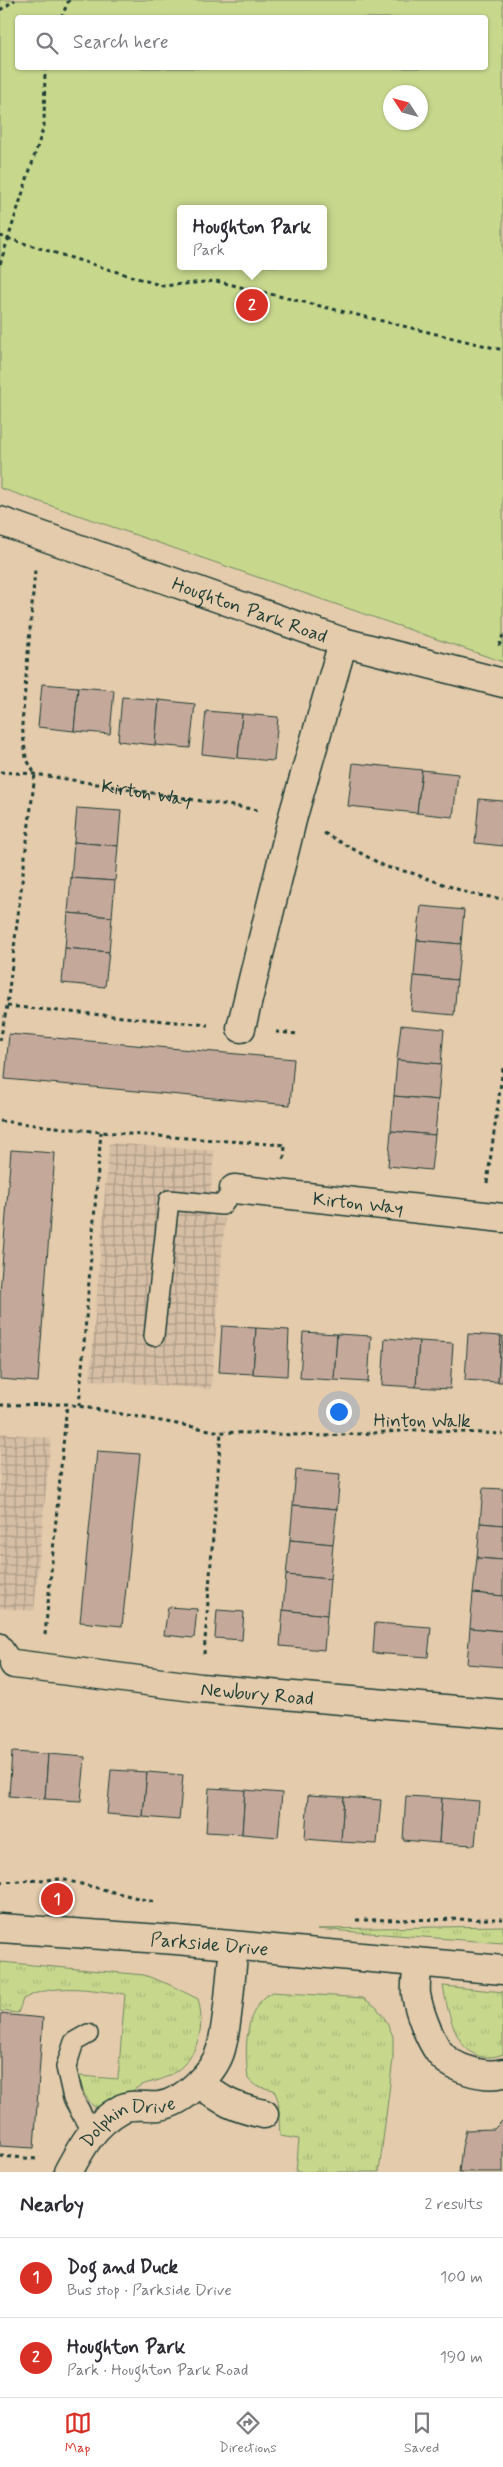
<!DOCTYPE html>
<meta charset="utf-8">
<style>
body{margin:0;font-family:Mynerve,sans-serif;background:#f7f7f7;color:#2b2b33}
.compass{position:absolute;left:383px;top:85px;width:45px;height:45px;border-radius:50%;background:#fff;box-shadow:0 1px 4px #0004;rotate:306deg}
.you{position:absolute;left:338px;top:1411px;width:18px;height:18px;margin:-12px;border:4px solid #fff;border-radius:50%;background:#1a73e8;box-shadow:0 0 0 8px #1a73e833}
.badge{display:grid;place-items:center;width:32px;height:32px;border-radius:50%;background:#d93025;color:#fff;font-size:16px;font-weight:700}
.pin{position:absolute;translate:-50% -50%;border:2px solid #fff;box-shadow:0 1px 5px #0006}
.popup{position:absolute;left:177px;top:205px;width:150px;height:65px;box-sizing:border-box;display:grid;place-content:center;border-radius:5px;background:#fff;filter:drop-shadow(0 1px 4px #0005);font-size:16px;white-space:nowrap;color:#7c7c81}
.popup b{font-size:19px;color:#2b2b33}
.popup::after{content:'';position:absolute;left:50%;top:100%;margin-left:-10px;border:10px solid transparent;border-top-color:#fff}
.list{margin:0;padding:0;list-style:none}
h2{display:flex;justify-content:space-between;align-items:center;height:65px;margin:0;padding:0 20px;font-size:21px}
h2 small{font-size:16px;font-weight:400;color:#7c7c81}
.list li{display:grid;grid-template-columns:32px 1fr auto;gap:15px;align-items:center;box-sizing:border-box;height:80px;padding:0 20px;border-top:1px solid #e1e1e2}
.list b{display:block;font-size:19px;white-space:nowrap}
.list p{margin:0;font-size:16px;white-space:nowrap;color:#7c7c81}
.list em{font-size:16px;font-style:normal;color:#7c7c81}
.icon{flex:none;width:28px;height:28px;fill:none;stroke:currentColor;stroke-width:2;stroke-linecap:round;stroke-linejoin:round}
.map{position:relative;flex:none;width:503px;height:2172px;overflow:hidden}
.search{position:absolute;background:#fff;box-shadow:0 1px 4px #0004;left:15px;right:15px;top:15px;height:55px;display:flex;align-items:center;gap:12px;box-sizing:border-box;padding:0 18px;border-radius:5px;color:#7c7c81;font-size:19px}
.sheet{height:225px;background:#fff}
nav{display:flex;justify-content:space-around;align-items:center;box-sizing:border-box;height:70px;border-top:1px solid #e1e1e2;background:#fff;font-size:14px;color:#7c7c81}
nav a{display:grid;justify-items:center;gap:2px}
nav .on{color:#d93025}
.map>svg:first-child{display:block}
</style>
<div class="map">
<svg width="503" height="2172" viewBox="0 0 503 2172">
<defs>
<pattern id="industrial-grid" width="8" height="8" patternUnits="userSpaceOnUse" patternTransform="scale(1.25)"><rect width="8" height="8" fill="#d6bea5"/><path d="M0 4h8M4 0v8" fill="none" stroke="#ad9c87"/></pattern>
<pattern id="grass-tufts" width="24" height="20" patternUnits="userSpaceOnUse" patternTransform="scale(1.25)"><rect width="24" height="20" fill="#c7d88d"/><path d="M3 7l-1-3M5 7V3M7 7l1-3M15 17l-1-3M17 17v-4M19 17l1-3" fill="none" stroke="#aaba7a"/></pattern>
</defs>
<rect width="100%" height="100%" fill="#e3cbac"/>
<filter id="ink" filterUnits="userSpaceOnUse"><feTurbulence type="fractalNoise" baseFrequency=".02" numOctaves="2"/><feDisplacementMap in="SourceGraphic" scale="10" xChannelSelector="R" yChannelSelector="G"/><feConvolveMatrix kernelMatrix="1 2 1 2 8 2 1 2 1" color-interpolation-filters="sRGB"/></filter>
<g filter="url(#ink)">
<g fill="url(#industrial-grid)">
<polygon points="109,1143 214,1151 209,1216 225,1218 211,1389 90,1380"/>
<polygon points="0,1433 51,1438 34,1611 0,1608"/>
</g>
<g fill="url(#grass-tufts)" stroke="#738a60">
<polygon points="503,1926 503,1943 317,1929"/>
<path d="M 0,1962 L 144,1975 L 168,1984 L 198,1999 C 207,2031 195,2066 162,2079 C 155,2082 147,2082 140,2086 C 128,2093 117,2102 105,2109 L 93,2106 L 84,2094 L 79,2076 L 118,2079 L 125,1994 C 91,1990 54,1982 23,1999 L 18,2013 L 0,2011 Z"/>
<path d="M 443,1986 L 503,1992 L 503,2054 C 459,2071 449,2017 443,1986 Z"/>
<path d="M 272,1992 L 363,1998 L 376,2007 L 385,2019 L 393,2036 L 393,2059 L 379,2172 L 296,2172 L 299,2139 L 280,2136 L 278,2100 L 274,2090 L 256,2086 L 248,2079 C 245,2049 243,2009 272,1992 Z"/>
</g>
<path fill="#c7d88d" stroke="#738a60" fill-rule="evenodd" d="M 0,0 L 503,0 L 503,662 L 0,488 ZM 18,18 L 486,18 L 486,68 L 18,68 ZM 390,92 L 420,92 L 420,122 L 390,122 ZM 181,209 L 323,209 L 323,266 L 181,266 Z"/>
<g fill="#c4a99b" stroke="#1f3d34">
<polygon points="42,684 78,687 74,731 38,727"/>
<polygon points="78,687 114,690 110,734 74,731"/>
<polygon points="122,697 159,700 155,745 118,741"/>
<polygon points="159,700 195,704 190,748 155,745"/>
<polygon points="206,711 242,714 238,758 202,754"/>
<polygon points="242,714 278,717 274,761 238,758"/>
<polygon points="353,763 422,770 417,813 348,806"/>
<polygon points="422,770 458,774 453,817 417,813"/>
<polygon points="479,799 503,801 503,846 475,843"/>
<polygon points="77,808 121,811 118,846 74,842"/>
<polygon points="74,842 118,846 115,881 71,878"/>
<polygon points="71,878 115,881 112,917 68,913"/>
<polygon points="421,906 464,910 461,944 417,940"/>
<polygon points="68,913 112,917 109,952 65,948"/>
<polygon points="417,940 461,944 457,980 414,976"/>
<polygon points="65,948 109,952 105,987 62,983"/>
<polygon points="414,976 457,980 454,1015 411,1011"/>
<polygon points="401,1025 444,1029 441,1064 397,1060"/>
<polygon points="9,1034 294,1059 290,1105 5,1079"/>
<polygon points="397,1060 441,1064 438,1100 394,1096"/>
<polygon points="394,1096 438,1100 435,1135 391,1131"/>
<polygon points="391,1131 435,1135 431,1170 388,1166"/>
<polygon points="11,1150 55,1153 38,1382 0,1379 0,1293"/>
<polygon points="222,1326 256,1328 253,1374 219,1372"/>
<polygon points="256,1328 289,1330 287,1376 253,1374"/>
<polygon points="303,1332 337,1334 334,1380 300,1378"/>
<polygon points="337,1334 371,1336 368,1382 334,1380"/>
<polygon points="468,1334 501,1336 498,1382 465,1380"/>
<polygon points="501,1336 503,1336 503,1382 498,1382"/>
<polygon points="385,1338 419,1341 416,1387 382,1385"/>
<polygon points="419,1341 453,1343 450,1389 416,1387"/>
<polygon points="97,1451 140,1454 122,1626 80,1622"/>
<polygon points="296,1470 340,1474 337,1509 293,1505"/>
<polygon points="483,1488 503,1489 503,1525 480,1523"/>
<polygon points="293,1505 337,1509 333,1544 290,1540"/>
<polygon points="480,1523 503,1525 503,1560 477,1558"/>
<polygon points="290,1540 333,1544 330,1579 286,1575"/>
<polygon points="477,1558 503,1560 503,1596 473,1593"/>
<polygon points="286,1575 330,1579 327,1615 283,1610"/>
<polygon points="473,1593 503,1596 503,1631 470,1628"/>
<polygon points="168,1607 197,1609 194,1638 164,1635"/>
<polygon points="217,1610 244,1612 242,1640 215,1638"/>
<polygon points="283,1610 327,1615 324,1650 280,1646"/>
<polygon points="375,1623 431,1627 428,1657 373,1653"/>
<polygon points="470,1628 503,1631 503,1667 467,1664"/>
<polygon points="12,1752 48,1754 45,1799 9,1796"/>
<polygon points="48,1754 85,1757 81,1801 45,1799"/>
<polygon points="111,1770 147,1772 143,1817 107,1814"/>
<polygon points="147,1772 183,1775 179,1820 143,1817"/>
<polygon points="209,1788 245,1790 242,1834 206,1832"/>
<polygon points="245,1790 282,1793 278,1837 242,1834"/>
<polygon points="308,1795 344,1797 341,1842 305,1839"/>
<polygon points="406,1796 442,1798 439,1843 403,1840"/>
<polygon points="344,1797 381,1800 377,1844 341,1842"/>
<polygon points="442,1798 479,1801 475,1845 439,1843"/>
<polygon points="0,2014 43,2018 34,2148 0,2146"/>
<polygon points="503,2120 503,2172 459,2172 462,2147 466,2130 494,2129"/>
</g>
<g fill="none" stroke-linecap="round" stroke-linejoin="round">
<g stroke="#1f3d34" stroke-width="22">
<g id="service">
<polyline points="154,1336 169,1200 222,1205 234,1189"/>
<polyline points="0,1643 14,1664"/>
<polyline points="88,2034 74,2042 66,2067 73,2098 91,2131"/>
</g>
</g>
<g stroke="#1f3d34" stroke-width="31">
<g id="minor">
<path id="s2" d="M 0,521 L 343,642 L 503,683"/>
<polyline points="241,1028 293,816 343,642"/>
<path id="s3" d="M 234,1189 L 503,1218"/>
<path id="s4" d="M 14,1664 L 201,1688 L 503,1714"/>
<path id="s5" d="M 0,1928 L 176,1940 L 503,1970"/>
<path d="M 418,1963 C 417,1973 415,1984 416,1994 C 419,2012 429,2038 439,2052 C 451,2069 485,2078 503,2073"/>
<path d="M 200,2083 C 222,2102 236,2108 264,2114"/>
<path id="s6" d="M 68,2172 C 82,2146 94,2124 121,2109 C 132,2103 147,2107 159,2106 C 183,2103 215,2072 221,2049 C 229,2019 230,1979 234,1947"/>
</g>
</g>
<g stroke="#1f3d34" stroke-width="3" stroke-dasharray="4 4" stroke-linecap="butt">
<polyline points="0,10 15,0"/>
<polyline points="61,18 69,0"/>
<polyline points="0,236 163,286 216,281 503,350"/>
<polyline points="0,264 44,126 45,68"/>
<polyline points="499,646 503,635"/>
<path id="s1" d="M 0,772 L 35,774 L 258,810"/>
<polyline points="324,833 386,867 412,873 471,894 503,899"/>
<polyline points="7,1006 208,1025"/>
<polyline points="276,1032 298,1034"/>
<polyline points="0,1041 7,1006 35,774 26,758 22,725 35,570"/>
<polyline points="0,1121 101,1132 285,1145 284,1161"/>
<polyline points="487,1183 503,1068"/>
<polyline points="0,1405 67,1404 221,1432 325,1436 418,1430 503,1434"/>
<polyline points="79,1406 101,1132"/>
<polyline points="45,1635 67,1404"/>
<polyline points="204,1654 221,1432"/>
<polyline points="0,1882 61,1879 154,1902"/>
<polyline points="356,1920 503,1919"/>
<polyline points="0,2156 37,2159"/>
</g>
<use href="#service" stroke="#e3cbac" stroke-width="19"/>
<use href="#minor" stroke="#e3cbac" stroke-width="28"/>
</g>
</g>
<g text-anchor="middle" stroke-width="4" stroke-linejoin="round" paint-order="stroke">
<g font-size="19" fill="#1f3d34" stroke="#e3cbac">
<text dy="7" stroke="none"><textPath href="#s2" startOffset="265">Houghton Park Road</textPath></text>
<text dy="7" stroke="none"><textPath href="#s1" startOffset="148">Kirton Way</textPath></text>
<text dy="7" stroke="none"><textPath href="#s3" startOffset="125">Kirton Way</textPath></text>
<text x="422" y="1427">Hinton Walk</text>
<text dy="7" stroke="none"><textPath href="#s4" startOffset="245">Newbury Road</textPath></text>
<text dy="7" stroke="none"><textPath href="#s5" startOffset="210">Parkside Drive</textPath></text>
<text dy="7" stroke="none"><textPath href="#s6" startOffset="85">Dolphin Drive</textPath></text>
</g>
</g>
</svg>
<svg class="compass" viewBox="-18 -18 36 36"><path d="M0-13l5 13h-10z" fill="#e53935"/><path d="M0 13l5-13h-10z" fill="#7c7c81"/></svg>
<div class="you"></div>
<div class="pin badge" style="left:57px;top:1899px">1</div>
<div class="pin badge" style="left:252px;top:305px">2</div>
<div class="popup"><b>Houghton Park</b>Park</div>
<div class="search"><svg class="icon" aria-label="search" viewBox="0 0 24 24"><circle cx="10" cy="10" r="6"/><path d="M15 15l6 6"/></svg>Search here</div>
</div>
<section class="sheet">
<h2>Nearby<small>2 results</small></h2>
<ul class="list">
<li><span class="badge">1</span><div><b>Dog and Duck</b><p>Bus stop · Parkside Drive</p></div><em>100 m</em></li>
<li><span class="badge">2</span><div><b>Houghton Park</b><p>Park · Houghton Park Road</p></div><em>190 m</em></li>
</ul>
</section>
<nav>
<a class="on"><svg class="icon" aria-label="map" viewBox="0 0 24 24"><path d="M3 6l6-2 6 2 6-2v14l-6 2-6-2-6 2zM9 4v14M15 6v14"/></svg>Map</a>
<a><svg class="icon" aria-label="directions" viewBox="0 0 24 24"><path d="M12 3l9 9-9 9-9-9zM9 14v-3h6M13 9l2 2-2 2"/></svg>Directions</a>
<a><svg class="icon" aria-label="saved" viewBox="0 0 24 24"><path d="M7 4h10v16l-5-4-5 4z"/></svg>Saved</a>
</nav>
